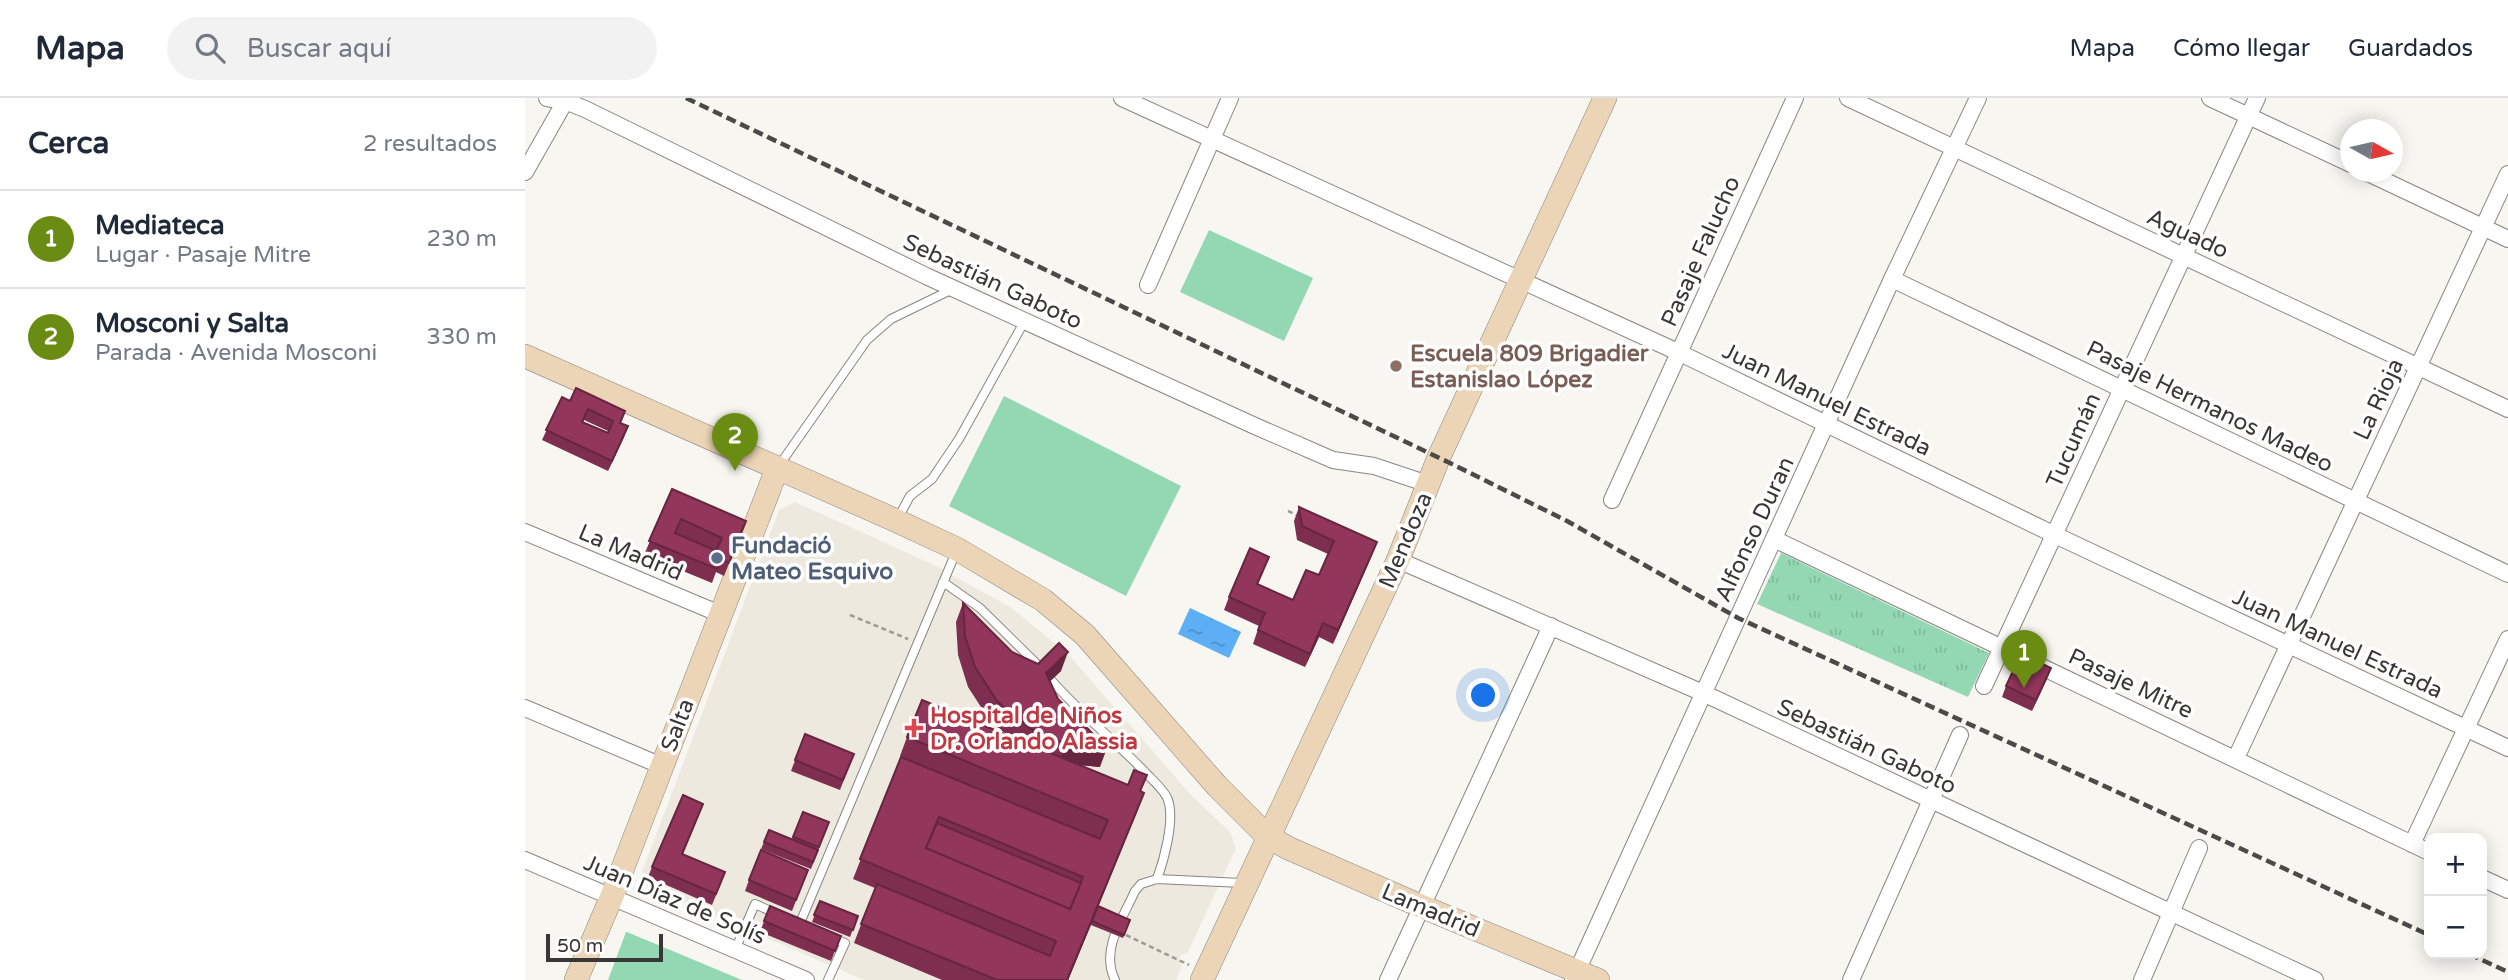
<!DOCTYPE html>
<html lang="es">
<meta charset="utf-8">
<style>
body{margin:0;font-family:"Varela Round",sans-serif;background:#f2f2f3;color:#1f2937}
.controls{position:absolute;right:21px;bottom:21px;display:grid;overflow:hidden;border-radius:14px;box-shadow:0 4px 18px #0003}
.controls button{width:63px;height:63px;display:grid;place-items:center;padding:0;border:0;border-bottom:2px solid #e0e1e3;background:#fff;color:#1f2937;font:35px sans-serif}
.compass{position:absolute;left:1815px;top:21px;width:63px;height:63px;border-radius:50%;background:#fff;box-shadow:0 4px 18px #0003;rotate:98deg}
.scale{position:absolute;left:21px;bottom:18px;width:117px;box-sizing:border-box;padding-left:7px;border:4px solid #383736;border-top:0;font-size:19px;line-height:24px;white-space:nowrap;color:#383736;-webkit-text-stroke:5px #fff;paint-order:stroke}
.you{position:absolute;left:959px;top:598px;width:24px;height:24px;margin:-18px;border:5px solid #fff;border-radius:50%;background:#1a73e8;box-shadow:0 0 0 10px #1a73e833}
.badge{display:grid;place-items:center;width:46px;height:46px;border-radius:50%;background:#6a8c13;color:#fff;font-size:23px;font-weight:700}
.pin{position:absolute;translate:-50% -58px;filter:drop-shadow(0 2px 4px #0008)}
.pin::after{content:'';position:absolute;top:37px;width:24px;height:21px;background:inherit;clip-path:polygon(0 0,100% 0,50% 100%)}
.list{margin:0;padding:0;list-style:none}
h2{display:flex;justify-content:space-between;align-items:center;height:91px;margin:0;padding:0 28px;font-size:30px}
h2 small{font-size:23px;font-weight:400;color:#747a83}
.list li{display:grid;grid-template-columns:46px 1fr auto;gap:21px;align-items:center;box-sizing:border-box;height:98px;padding:0 28px;border-top:2px solid #e0e1e3}
.list b{display:block;font-size:26px;white-space:nowrap}
.list p{margin:0;font-size:23px;white-space:nowrap;color:#747a83}
.list em{font-size:23px;font-style:normal;color:#747a83}
.icon{flex:none;width:38px;height:38px;fill:none;stroke:currentColor;stroke-width:2;stroke-linecap:round;stroke-linejoin:round}
.map{position:relative;flex:none;width:1983px;height:882px;overflow:hidden}
header{display:flex;align-items:center;gap:42px;box-sizing:border-box;height:98px;padding:0 35px;background:#fff;border-bottom:2px solid #e0e1e3}
header strong{font-size:33px}
nav{display:flex;gap:38px;margin-inline-start:auto;font-size:24px}
.search{width:490px;height:63px;background:#f2f2f3;display:flex;align-items:center;gap:18px;box-sizing:border-box;padding:0 24px;border-radius:38px;color:#747a83;font-size:26px}
main{display:flex}
aside{flex:1;background:#fff}
.map>svg:first-child{display:block}
</style>
<header>
<strong>Mapa</strong>
<div class="search"><svg class="icon" aria-label="search" viewBox="0 0 24 24"><circle cx="10" cy="10" r="6"/><path d="M15 15l6 6"/></svg>Buscar aquí</div>
<nav><a>Mapa</a><a>Cómo llegar</a><a>Guardados</a></nav>
</header>
<main>
<aside>
<h2>Cerca<small>2 resultados</small></h2>
<ul class="list">
<li><span class="badge">1</span><div><b>Mediateca</b><p>Lugar · Pasaje Mitre</p></div><em>230 m</em></li>
<li><span class="badge">2</span><div><b>Mosconi y Salta</b><p>Parada · Avenida Mosconi</p></div><em>330 m</em></li>
</ul>
</aside>
<div class="map">
<svg width="1983" height="882" viewBox="0 0 1983 882">
<defs>
<pattern id="park-tufts" width="24" height="20" patternUnits="userSpaceOnUse" patternTransform="scale(1.75)"><rect width="24" height="20" fill="#94d8b3"/><path d="M3 7l-1-3M5 7V3M7 7l1-3M15 17l-1-3M17 17v-4M19 17l1-3" fill="none" stroke="#80ba9b"/></pattern>
<pattern id="water-ripples" width="26" height="14" patternUnits="userSpaceOnUse" patternTransform="scale(1.75)"><rect width="26" height="14" fill="#5daef4"/><path d="M2 4q2-2 4 0t4 0M15 11q2-2 4 0t4 0" fill="none" stroke="#4e8ec6"/></pattern>
</defs>
<rect width="100%" height="100%" fill="#f7f6f1"/>
<polygon fill="#eee9de" points="270,404 407,466 485,509 543,556 665,696 705,734 711,750 663,854 656,857 654,861 657,868 651,882 339,882 121,788 117,774 254,412"/>
<g fill="#94d8b3">
<polygon points="684,132 788,180 759,243 655,194"/>
<polygon points="479,298 656,388 601,498 424,408"/>
<polygon points="101,834 102,834 217,882 83,882"/>
</g>
<polygon fill="url(#park-tufts)" points="1256,455 1464,555 1443,599 1232,506"/>
<polygon fill="url(#water-ripples)" points="665,510 716,534 704,560 653,536"/>
<g fill="none" stroke-linecap="round" stroke-linejoin="round">
<g stroke="#888682" stroke-width="10">
<g id="lane">
<polyline points="253,369 342,242 366,221 428,191"/>
<polyline points="373,420 385,398 407,381 434,341 499,224"/>
<polyline points="418,484 455,510 518,572"/>
<path d="M 526,582 C 555,615 589,642 619,673 C 626,681 640,692 643,702 C 650,722 639,762 632,781"/>
<polyline points="271,823 275,825 431,454"/>
<polyline points="210,852 230,806 252,816"/>
<polyline points="303,882 320,845 306,839"/>
<path d="M 590,882 C 575,852 598,820 610,793 L 616,786 L 632,781 L 717,785"/>
</g>
</g>
<g stroke="#888682" stroke-width="18">
<g id="street">
<polyline points="22,0 40,3 60,11 401,178 730,328 808,362 849,368 903,386"/>
<polyline points="597,0 1155,255 1530,437 1983,650"/>
<polyline points="1323,0 1983,311"/>
<polyline points="1685,0 1826,66"/>
<polyline points="0,74 42,0"/>
<polyline points="1841,74 1983,141"/>
<polyline points="1367,181 1983,476"/>
<polyline points="623,187 705,0"/>
<polyline points="1087,402 1270,0"/>
<polyline points="0,434 195,516"/>
<polyline points="1249,441 1904,754"/>
<polyline points="873,462 1178,595 1790,882"/>
<polyline points="1459,588 1732,0"/>
<polyline points="0,610 137,668"/>
<polyline points="1711,660 1983,76"/>
<polyline points="1887,746 1983,541"/>
<polyline points="0,762 281,882"/>
<polyline points="1957,780 1983,792"/>
<polyline points="863,882 1026,528"/>
<polyline points="1048,882 1367,181 1453,0"/>
<polyline points="1326,882 1435,637"/>
<polyline points="1617,882 1674,750"/>
</g>
</g>
<g stroke="#888682" stroke-width="24">
<g id="secondary">
<polyline points="0,258 372,423 432,451 518,502 560,537 692,688 742,738 763,750 898,809 1073,882"/>
<polyline points="51,882 87,798 252,371"/>
<polyline points="677,882 873,462 914,359 1080,0"/>
</g>
</g>
<g stroke="#9c9b98" stroke-width="2.5" stroke-dasharray="5 3.5" stroke-linecap="butt">
<polyline points="763,413 774,418"/>
<polyline points="325,517 383,541"/>
<polyline points="601,837 664,867"/>
</g>
<use href="#lane" stroke="#fff" stroke-width="8"/>
<use href="#street" stroke="#fff" stroke-width="16"/>
<use href="#secondary" stroke="#ecd5b6" stroke-width="23"/>
<g stroke="#4b4a49" stroke-width="4.5" stroke-dasharray="10 5" stroke-linecap="butt">
<polyline points="161,0 927,366 1042,423 1213,520 1904,837"/>
<polyline points="1944,856 1983,874"/>
</g>
</g>
<g fill="#7e2e4f" fill-rule="evenodd">
<path d="M 37,299 L 96,325 L 99,339 L 83,373 L 17,342 ZM 59,322 L 83,333 L 83,335 L 58,324 Z"/>
<polygon points="147,391 221,423 199,478 191,474 187,485 119,457"/>
<polygon points="774,409 852,444 847,457 808,546 794,539 780,569 728,546 734,528 699,512 704,499 739,472 733,486 768,502 794,477 803,456 772,442 769,423"/>
<polygon points="438,505 487,554 513,566 536,573 525,583 533,601 575,669 554,667 619,695 573,808 604,825 598,840 566,827 543,882 417,882 329,845 350,790 328,781 376,659 375,658 382,639 482,637 465,623 443,589 433,557 431,524"/>
<polygon points="1526,570 1507,613 1477,599 1481,588"/>
<polygon points="280,636 329,656 315,692 266,673"/>
<polygon points="178,706 158,756 196,785 187,807 123,779 127,769"/>
<polygon points="278,714 304,724 286,771 236,751 244,732 267,741"/>
<polygon points="283,772 267,813 220,793 224,782"/>
<polygon points="295,803 333,818 325,839 287,824"/>
<polygon points="245,808 316,838 306,863 235,834"/>
</g>
<g fill="#672640">
<polygon points="103,328 99,339 83,373 87,363"/>
<polygon points="852,444 847,457 808,546 813,532"/>
<polygon points="798,525 794,539 780,569 785,556"/>
<polygon points="543,554 536,573 514,594 521,575"/>
<polygon points="1526,570 1522,581 1507,613 1511,602"/>
<polygon points="541,646 582,650 575,669 534,665"/>
<polygon points="619,695 612,714 543,882 542,882"/>
</g>
<g fill="#93365c" stroke="#672640" stroke-width="2" fill-rule="evenodd">
<path d="M 51,290 L 100,313 L 95,325 L 103,328 L 87,363 L 21,332 L 37,299 L 45,303 ZM 63,311 L 88,323 L 83,335 L 57,324 Z"/>
<path d="M 147,391 L 221,423 L 204,465 L 196,460 L 192,471 L 124,443 ZM 156,421 L 197,440 L 191,453 L 150,435 Z"/>
<polygon points="774,409 852,444 813,532 798,525 785,556 733,532 740,515 704,499 725,450 744,459 732,486 768,502 781,472 794,477 809,443 777,428"/>
<polygon points="438,505 487,554 513,566 534,545 543,554 521,575 533,601 582,650 541,646 504,630 472,603 450,569 440,538"/>
<polygon points="1496,556 1526,570 1511,602 1481,588"/>
<path d="M 397,602 L 603,687 L 609,672 L 622,677 L 615,693 L 619,695 L 542,882 L 472,882 L 336,826 L 352,786 L 525,858 L 531,843 L 335,761 L 376,659 L 575,741 L 583,722 L 382,639 ZM 414,719 L 558,779 L 545,811 L 401,750 Z"/>
<polygon points="280,636 329,656 318,682 270,662"/>
<polygon points="158,697 178,706 157,756 200,774 191,796 127,769"/>
<polygon points="278,714 304,724 294,749 268,739"/>
<polygon points="412,725 556,785 545,811 401,750"/>
<polygon points="244,732 293,752 288,764 239,744"/>
<polygon points="236,752 283,772 271,802 224,782"/>
<polygon points="295,803 333,818 328,832 289,817"/>
<polygon points="245,808 316,838 310,853 239,823"/>
<polygon points="573,808 605,822 599,837 567,823"/>
</g>
<circle fill="#8d6e63" stroke="#fff" stroke-width="2.5" cx="871" cy="268" r="7"/>
<circle fill="#5c6f8a" stroke="#fff" stroke-width="2.5" cx="192" cy="460" r="7"/>
<path fill="#e0444e" stroke="#fff" stroke-width="2.5" d="M385.5 619.5h7v7h7v7h-7v7h-7v-7h-7v-7h7z"/>
<g text-anchor="middle" stroke-width="7" stroke-linejoin="round" paint-order="stroke">
<g font-size="23" fill="#383736" stroke="#fff">
<text transform="translate(1663 135) rotate(25)" y="8">Aguado</text>
<text transform="translate(1175 153) rotate(-66)" y="8">Pasaje Falucho</text>
<text transform="translate(468 183) rotate(25)" y="8">Sebastián Gaboto</text>
<text transform="translate(1302 301) rotate(26)" y="8">Juan Manuel Estrada</text>
<text transform="translate(1853 301) rotate(-65)" y="8">La Rioja</text>
<text transform="translate(1685 308) rotate(26)" y="8">Pasaje Hermanos Madeo</text>
<text transform="translate(1548 342) rotate(-66)" y="8">Tucumán</text>
<text transform="translate(1229 431) rotate(-65)" y="8">Alfonso Duran</text>
<text transform="translate(880 442) rotate(-67)" y="8">Mendoza</text>
<text transform="translate(106 454) rotate(23)" y="8">La Madrid</text>
<text transform="translate(1813 545) rotate(25)" y="8">Juan Manuel Estrada</text>
<text transform="translate(1606 585) rotate(25)" y="8">Pasaje Mitre</text>
<text transform="translate(152 627) rotate(-69)" y="8">Salta</text>
<text transform="translate(1342 648) rotate(25)" y="8">Sebastián Gaboto</text>
<text transform="translate(150 801) rotate(23)" y="8">Juan Díaz de Solís</text>
<text transform="translate(906 812) rotate(23)" y="8">Lamadrid</text>
</g>
<g font-size="23" font-weight="bold" fill="#785e54" stroke="#fff" text-anchor="start">
<text x="885" y="263">Escuela 809 Brigadier<tspan x="885" dy="26">Estanislao López</tspan></text>
</g>
<g font-size="23" font-weight="bold" fill="#4e5e75" stroke="#fff" text-anchor="start">
<text x="206" y="455">Fundació<tspan x="206" dy="26">Mateo Esquivo</tspan></text>
</g>
<g font-size="23" font-weight="bold" fill="#be3a42" stroke="#fff" text-anchor="start">
<text x="405" y="625">Hospital de Niños<tspan x="405" dy="26">Dr. Orlando Alassia</tspan></text>
</g>
</g>
</svg>
<div class="controls">
<button>+</button>
<button>−</button>
</div>
<svg class="compass" viewBox="-18 -18 36 36"><path d="M0-13l5 13h-10z" fill="#e53935"/><path d="M0 13l5-13h-10z" fill="#747a83"/></svg>
<div class="scale">50 m</div>
<div class="you"></div>
<div class="pin badge" style="left:1499px;top:590px">1</div>
<div class="pin badge" style="left:210px;top:373px">2</div>
</div>
</main>
